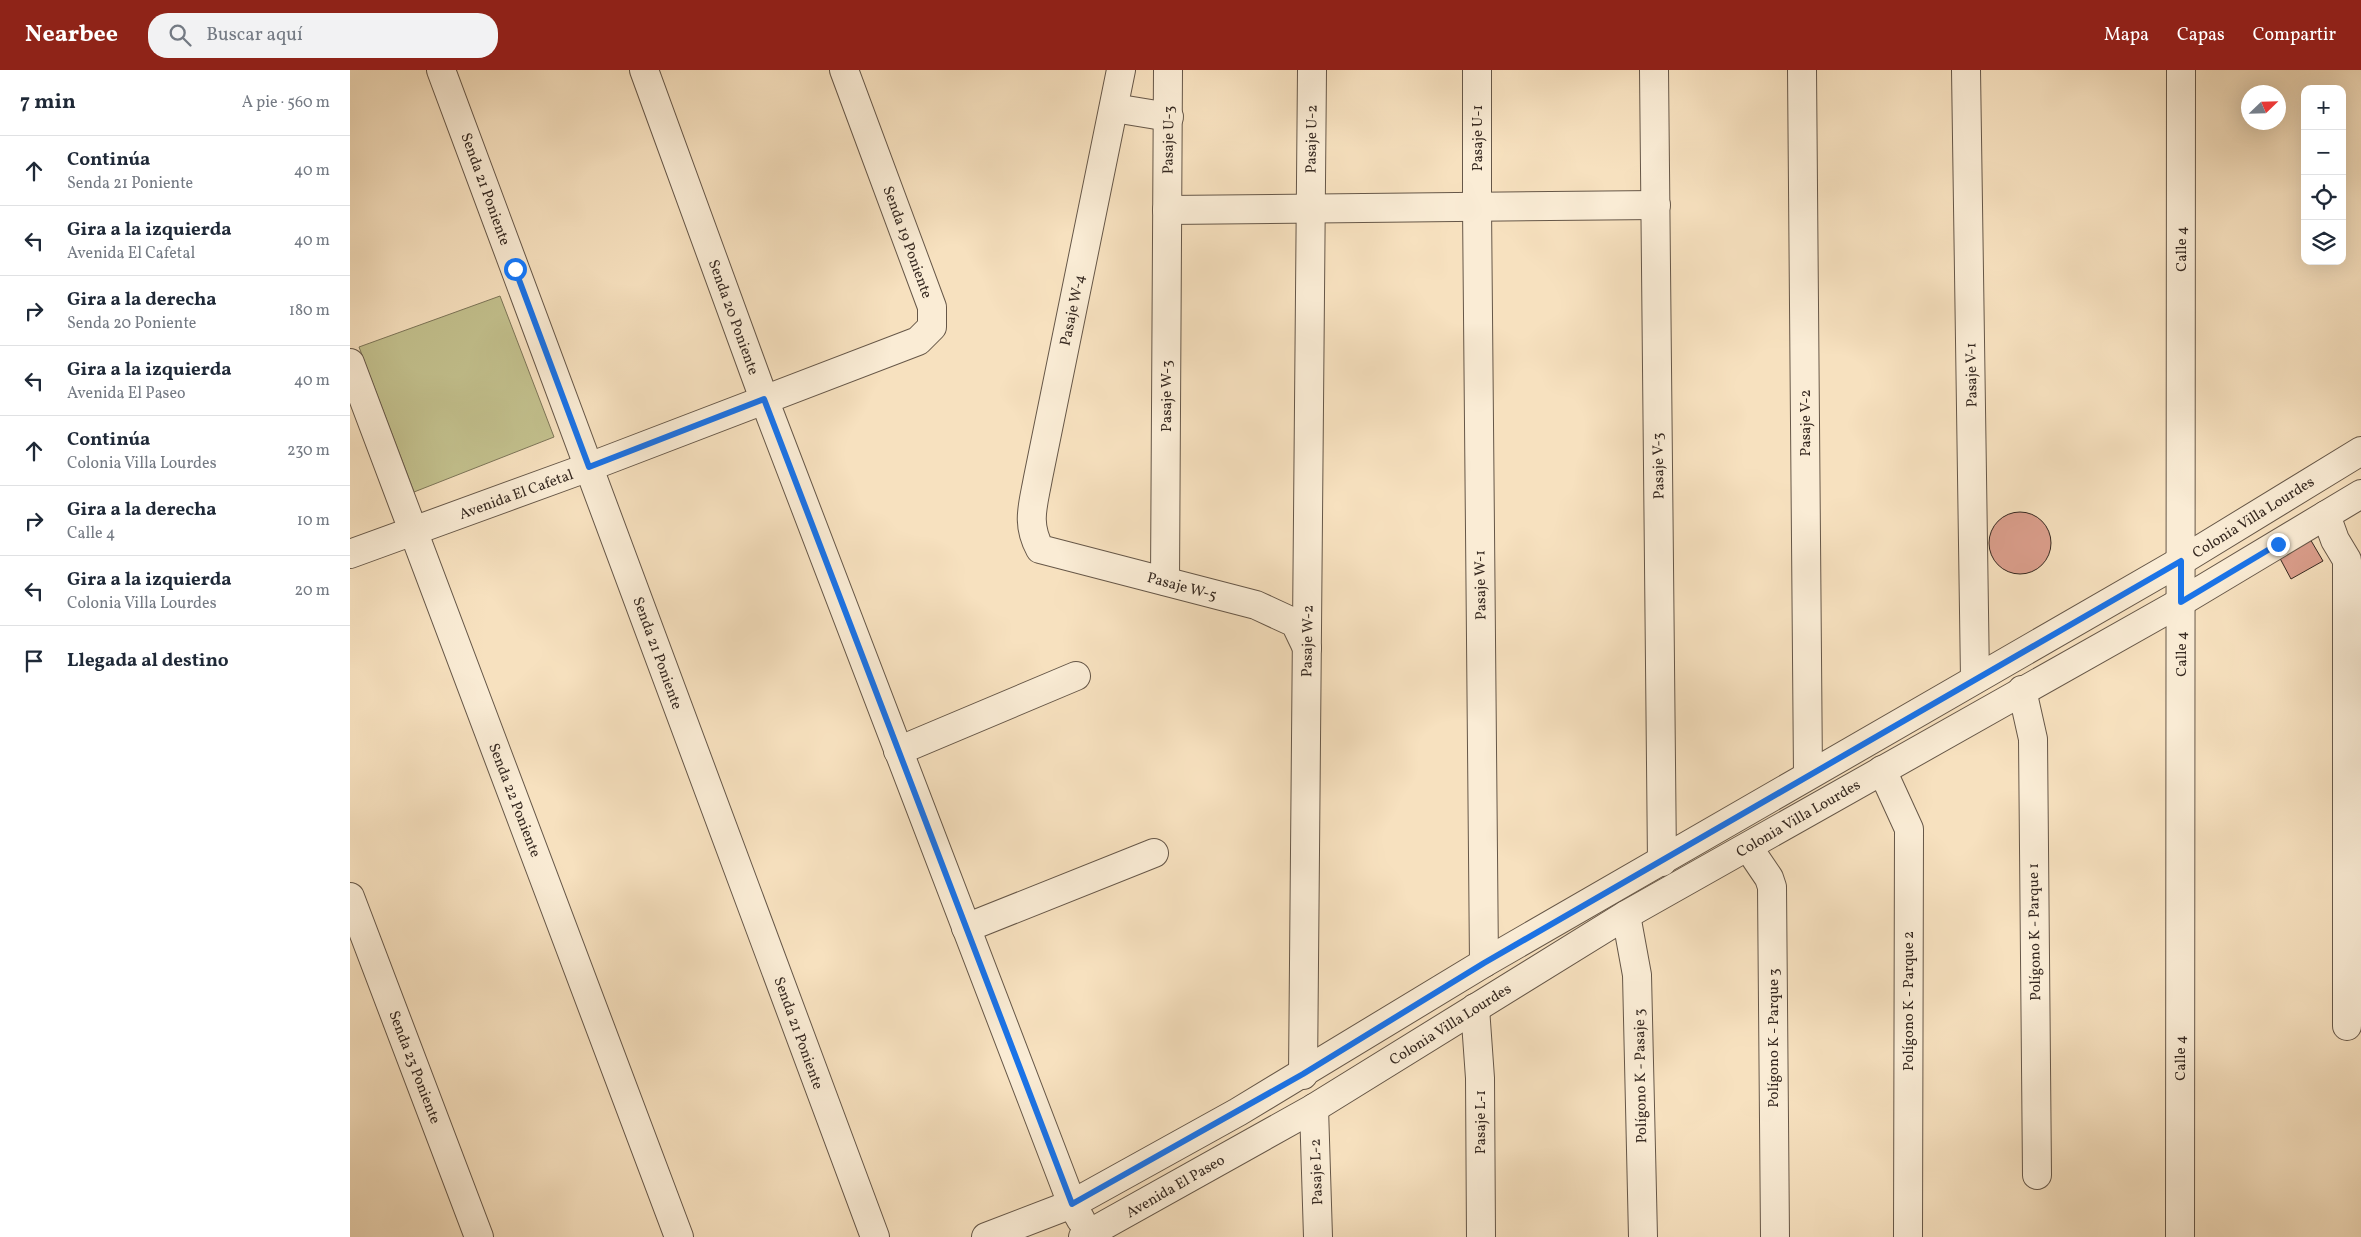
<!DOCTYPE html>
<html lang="es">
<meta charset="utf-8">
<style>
body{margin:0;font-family:Vollkorn,serif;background:#f2f2f3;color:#1f2937}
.controls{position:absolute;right:15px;top:15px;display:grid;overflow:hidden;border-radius:10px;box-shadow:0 5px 20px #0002}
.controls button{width:45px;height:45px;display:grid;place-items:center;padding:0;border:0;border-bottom:1px solid #e0e1e3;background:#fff;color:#1f2937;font:25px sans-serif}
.compass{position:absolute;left:1891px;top:15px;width:45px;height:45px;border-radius:50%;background:#fff;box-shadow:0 5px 20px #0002;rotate:67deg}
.stop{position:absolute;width:15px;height:15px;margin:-11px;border:4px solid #1a73e8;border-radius:50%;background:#fff}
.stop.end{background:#1a73e8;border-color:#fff;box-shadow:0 1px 5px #0008}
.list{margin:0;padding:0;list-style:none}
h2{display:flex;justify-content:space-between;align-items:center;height:65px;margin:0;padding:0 20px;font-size:21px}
h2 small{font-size:16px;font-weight:400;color:#747a83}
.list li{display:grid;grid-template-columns:32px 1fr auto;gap:15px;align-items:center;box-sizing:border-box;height:70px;padding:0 20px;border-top:1px solid #e0e1e3}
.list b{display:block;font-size:19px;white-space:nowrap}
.list p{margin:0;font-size:16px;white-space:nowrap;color:#747a83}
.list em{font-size:16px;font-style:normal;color:#747a83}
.icon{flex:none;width:28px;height:28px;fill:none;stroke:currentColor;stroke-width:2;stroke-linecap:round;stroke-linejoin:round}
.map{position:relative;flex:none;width:2011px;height:1167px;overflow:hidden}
header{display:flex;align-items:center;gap:30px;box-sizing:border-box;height:70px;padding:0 25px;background:#8f2418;color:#fff}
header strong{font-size:24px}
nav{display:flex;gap:28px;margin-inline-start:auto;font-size:18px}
.search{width:350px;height:45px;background:#f2f2f3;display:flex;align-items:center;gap:12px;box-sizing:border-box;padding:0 18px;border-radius:20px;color:#747a83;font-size:19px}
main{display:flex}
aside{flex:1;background:#fff}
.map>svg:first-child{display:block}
</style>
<header>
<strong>Nearbee</strong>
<div class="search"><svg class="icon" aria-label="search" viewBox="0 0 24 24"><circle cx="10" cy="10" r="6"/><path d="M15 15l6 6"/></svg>Buscar aquí</div>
<nav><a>Mapa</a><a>Capas</a><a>Compartir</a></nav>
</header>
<main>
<aside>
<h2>7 min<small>A pie · 560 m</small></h2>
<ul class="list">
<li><svg class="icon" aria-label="ahead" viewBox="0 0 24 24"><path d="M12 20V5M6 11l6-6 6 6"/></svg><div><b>Continúa</b><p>Senda 21 Poniente</p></div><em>40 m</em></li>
<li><svg class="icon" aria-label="left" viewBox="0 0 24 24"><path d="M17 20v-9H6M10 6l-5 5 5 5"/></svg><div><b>Gira a la izquierda</b><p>Avenida El Cafetal</p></div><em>40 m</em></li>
<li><svg class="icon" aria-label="right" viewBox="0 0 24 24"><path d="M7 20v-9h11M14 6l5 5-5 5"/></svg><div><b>Gira a la derecha</b><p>Senda 20 Poniente</p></div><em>180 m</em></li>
<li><svg class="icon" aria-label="left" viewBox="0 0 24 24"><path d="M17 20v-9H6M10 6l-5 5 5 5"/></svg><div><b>Gira a la izquierda</b><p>Avenida El Paseo</p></div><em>40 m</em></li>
<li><svg class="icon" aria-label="ahead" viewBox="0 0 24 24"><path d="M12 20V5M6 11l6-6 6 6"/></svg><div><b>Continúa</b><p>Colonia Villa Lourdes</p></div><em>230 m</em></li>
<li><svg class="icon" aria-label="right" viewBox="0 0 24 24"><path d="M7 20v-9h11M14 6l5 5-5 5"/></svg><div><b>Gira a la derecha</b><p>Calle 4</p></div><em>10 m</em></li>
<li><svg class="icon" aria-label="left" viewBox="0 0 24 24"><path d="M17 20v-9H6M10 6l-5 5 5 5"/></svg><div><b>Gira a la izquierda</b><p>Colonia Villa Lourdes</p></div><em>20 m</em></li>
<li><svg class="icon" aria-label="arrive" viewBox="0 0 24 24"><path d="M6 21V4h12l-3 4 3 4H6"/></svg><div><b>Llegada al destino</b></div></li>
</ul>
</aside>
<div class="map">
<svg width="2011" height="1167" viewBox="0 0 2011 1167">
<rect width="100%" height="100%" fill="#f7e1bf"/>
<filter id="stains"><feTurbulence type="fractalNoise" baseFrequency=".004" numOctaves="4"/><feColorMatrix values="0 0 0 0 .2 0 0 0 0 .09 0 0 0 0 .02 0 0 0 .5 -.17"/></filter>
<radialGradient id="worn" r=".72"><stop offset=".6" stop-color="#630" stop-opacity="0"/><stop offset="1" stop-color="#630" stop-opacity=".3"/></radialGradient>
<polygon fill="#c3c18e" stroke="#7c7558" points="150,226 204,367 64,422 9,277"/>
<g fill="#dc9f8d" stroke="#362921">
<circle cx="1670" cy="473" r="31"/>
<polygon points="1956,462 1973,491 1941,509 1925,479"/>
</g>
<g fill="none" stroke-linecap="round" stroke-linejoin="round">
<g stroke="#665748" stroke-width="30">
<g id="street">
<polyline points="91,0 525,1167"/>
<polyline points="294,0 414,329 722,1134 731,1150"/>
<path d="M 771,0 L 688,408 C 683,436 676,453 690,479 L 906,535 L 945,553 L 957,578"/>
<polyline points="1127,0 1127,137 1134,893"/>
<polyline points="1304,0 1312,792"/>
<polyline points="1452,0 1458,705"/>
<polyline points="1616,0 1625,609"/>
<polyline points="764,38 819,47"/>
<polyline points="817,140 1306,135"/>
<polyline points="0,293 329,1167"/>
<polyline points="1976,445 1985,470 1997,490 1997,956"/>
<polyline points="0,484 239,397 568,271 582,257 582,237 494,0"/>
<polyline points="815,511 818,0"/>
<polyline points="1672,620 1683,669 1687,1105"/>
<polyline points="548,681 726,606"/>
<polyline points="1532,700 1559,759 1558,1167"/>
<polyline points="1398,777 1419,808 1422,817 1425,1167"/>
<polyline points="0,827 129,1167"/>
<polyline points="1276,845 1287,905 1293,1167"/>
<polyline points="616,858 804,783"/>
<polyline points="1125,938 1130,1008 1131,1167"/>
<polyline points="953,1005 962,0"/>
<polyline points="964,1038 968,1167"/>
<polyline points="636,1167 722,1134 888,1042 1134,893 1831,491 2011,381"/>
<polyline points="733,1167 964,1038 1276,845 1831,532 2011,424"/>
<polyline points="1830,1167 1831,0"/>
</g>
</g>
<use href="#street" stroke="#faecd5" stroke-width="28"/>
</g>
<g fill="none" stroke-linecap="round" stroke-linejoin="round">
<polyline stroke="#1a73e8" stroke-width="6" points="165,199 239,397 414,329 722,1134 953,1004 1134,893 1831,491 1831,532 1928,474"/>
</g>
<g text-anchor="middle" stroke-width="4" stroke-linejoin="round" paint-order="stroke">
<g font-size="15" fill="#362921" stroke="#faecd5">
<text transform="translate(1127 68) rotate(-90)" y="5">Pasaje U-1</text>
<text transform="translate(961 69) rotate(-89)" y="5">Pasaje U-2</text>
<text transform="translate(818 70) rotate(-89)" y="5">Pasaje U-3</text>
<text transform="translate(136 119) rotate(70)" y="5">Senda 21 Poniente</text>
<text transform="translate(558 172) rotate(70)" y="5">Senda 19 Poniente</text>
<text transform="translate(1831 179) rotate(-90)" y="5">Calle 4</text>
<text transform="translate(722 240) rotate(-78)" y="5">Pasaje W-4</text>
<text transform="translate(384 247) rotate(70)" y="5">Senda 20 Poniente</text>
<text transform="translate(1621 305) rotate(-91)" y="5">Pasaje V-1</text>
<text transform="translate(816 326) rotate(-90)" y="5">Pasaje W-3</text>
<text transform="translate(1455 353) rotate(-90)" y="5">Pasaje V-2</text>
<text transform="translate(1308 396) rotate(-91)" y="5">Pasaje V-3</text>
<text transform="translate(166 424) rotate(-20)" y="5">Avenida El Cafetal</text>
<text transform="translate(1903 447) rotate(-32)" y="5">Colonia Villa Lourdes</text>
<text transform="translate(1130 515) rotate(-91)" y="5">Pasaje W-1</text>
<text transform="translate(832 516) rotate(15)" y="5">Pasaje W-5</text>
<text transform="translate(957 571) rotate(-89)" y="5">Pasaje W-2</text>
<text transform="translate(308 583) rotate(70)" y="5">Senda 21 Poniente</text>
<text transform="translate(1831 584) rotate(-90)" y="5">Calle 4</text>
<text transform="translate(165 730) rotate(69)" y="5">Senda 22 Poniente</text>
<text transform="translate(1448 748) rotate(-30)" y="5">Colonia Villa Lourdes</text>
<text transform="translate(1684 862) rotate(-91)" y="5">Polígono K - Parque 1</text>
<text transform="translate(1558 931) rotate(-90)" y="5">Polígono K - Parque 2</text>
<text transform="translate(1100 954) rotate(-32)" y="5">Colonia Villa Lourdes</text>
<text transform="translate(449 963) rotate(70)" y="5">Senda 21 Poniente</text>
<text transform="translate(1423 968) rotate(-90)" y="5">Polígono K - Parque 3</text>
<text transform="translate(1830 988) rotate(-90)" y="5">Calle 4</text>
<text transform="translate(65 997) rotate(69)" y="5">Senda 23 Poniente</text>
<text transform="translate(1290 1006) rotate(-91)" y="5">Polígono K - Pasaje 3</text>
<text transform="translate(1130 1052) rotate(-90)" y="5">Pasaje L-1</text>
<text transform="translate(966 1102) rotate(-92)" y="5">Pasaje L-2</text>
<text transform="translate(825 1116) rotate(-30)" y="5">Avenida El Paseo</text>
</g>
</g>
<rect width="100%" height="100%" filter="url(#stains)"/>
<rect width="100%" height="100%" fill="url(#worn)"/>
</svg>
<div class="controls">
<button>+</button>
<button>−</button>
<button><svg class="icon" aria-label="locate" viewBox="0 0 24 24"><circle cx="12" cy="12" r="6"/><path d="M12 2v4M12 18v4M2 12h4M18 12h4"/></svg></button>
<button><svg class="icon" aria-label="layers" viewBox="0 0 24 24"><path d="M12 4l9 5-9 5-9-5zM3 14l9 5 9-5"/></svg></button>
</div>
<svg class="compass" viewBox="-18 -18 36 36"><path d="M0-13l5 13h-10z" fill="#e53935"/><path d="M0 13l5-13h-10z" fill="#747a83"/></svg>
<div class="stop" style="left:165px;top:199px"></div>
<div class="stop end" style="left:1928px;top:474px"></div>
</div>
</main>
